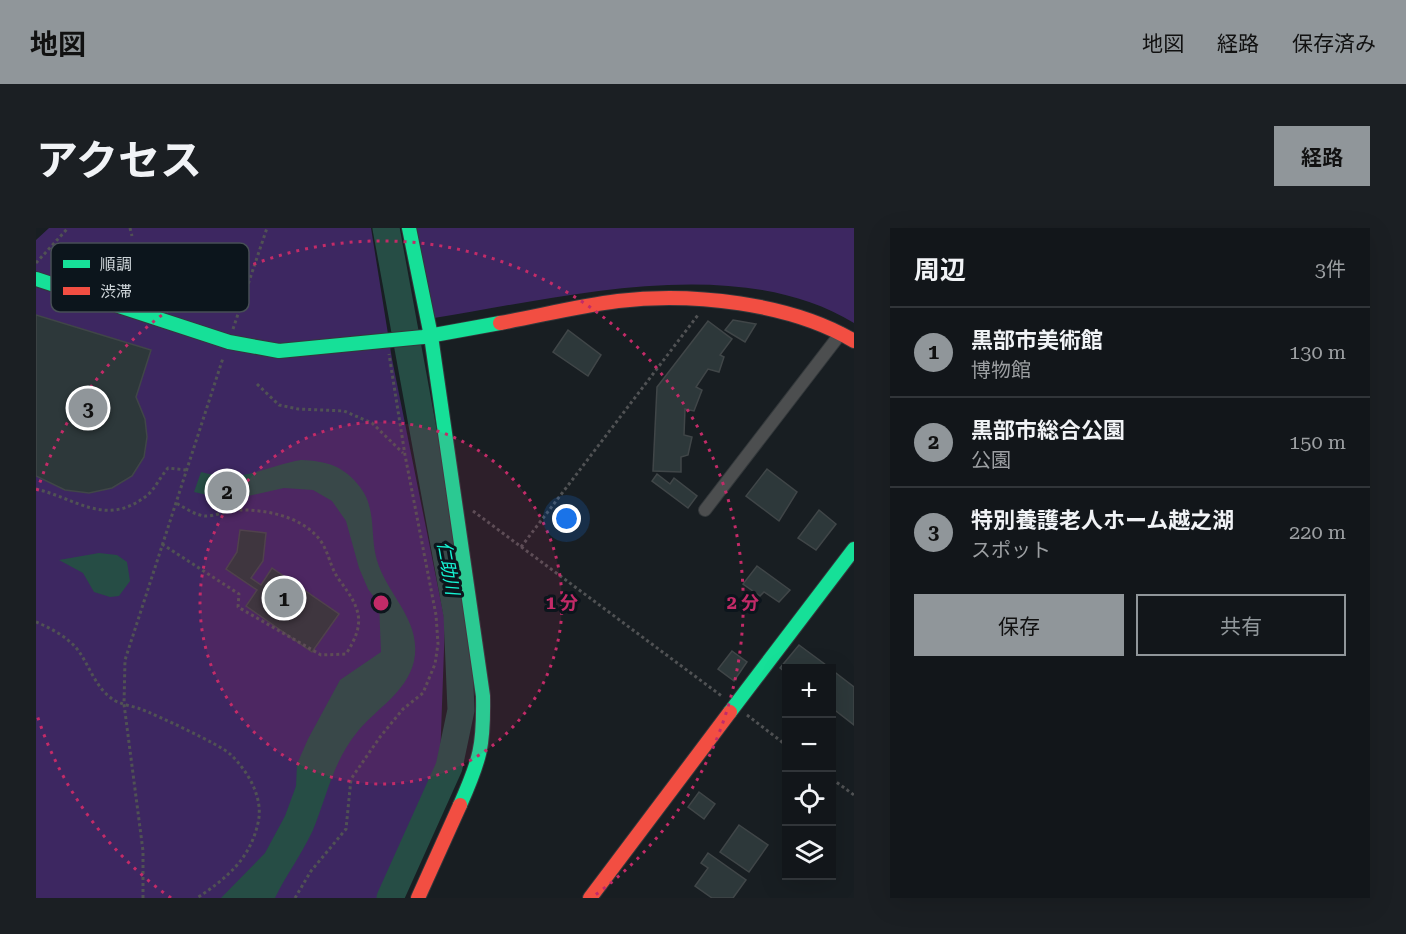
<!DOCTYPE html>
<html lang="ja">
<meta charset="utf-8">
<style>
body{margin:0;font-family:"Roboto Serif","Noto Sans JP",serif;background:#1b1f23;color:#f1f3f6}
.controls{position:absolute;right:18px;bottom:18px;display:grid;overflow:hidden;border-radius:0px;box-shadow:0 6px 24px #0002}
.controls button{width:54px;height:54px;display:grid;place-items:center;padding:0;border:0;border-bottom:2px solid #313539;background:#12161a;color:#f1f3f6;font:30px sans-serif}
.you{position:absolute;left:531px;top:291px;width:21px;height:21px;margin:-15px;border:4px solid #fff;border-radius:50%;background:#1a73e8;box-shadow:0 0 0 9px #1a73e833}
.badge{display:grid;place-items:center;width:39px;height:39px;border-radius:50%;background:#90969a;color:#111;font-size:20px;font-weight:700}
.pin{position:absolute;translate:-50% -50%;border:3px solid #fff;box-shadow:0 2px 6px #0006}
.list{margin:0;padding:0;list-style:none}
h2{display:flex;justify-content:space-between;align-items:center;height:78px;margin:0;padding:0 24px;font-size:26px}
h2 small{font-size:20px;font-weight:400;color:#9c9fa2}
.list li{display:grid;grid-template-columns:39px 1fr auto;gap:18px;align-items:center;box-sizing:border-box;height:90px;padding:0 24px;border-top:2px solid #313539}
.list b{display:block;font-size:22px;white-space:nowrap}
.list p{margin:0;font-size:20px;white-space:nowrap;color:#9c9fa2}
.list em{font-size:20px;font-style:normal;color:#9c9fa2}
.actions{display:flex;gap:12px;padding:18px 24px}
.actions a{flex:1;padding:14px 0;border:2px solid #90969a;border-radius:0px;text-align:center;font-size:21px;color:#90969a}
.actions .main{background:#90969a;color:#111}
.icon{flex:none;width:33px;height:33px;fill:none;stroke:currentColor;stroke-width:2;stroke-linecap:round;stroke-linejoin:round}
.map{position:relative;flex:none;width:818px;height:670px;overflow:hidden;border-radius:0px}
header{display:flex;align-items:center;gap:36px;box-sizing:border-box;height:84px;padding:0 30px;background:#90969a;color:#111}
header strong{font-size:28px}
nav{display:flex;gap:33px;margin-inline-start:auto;font-size:21px}
.intro{display:flex;align-items:center;justify-content:space-between;box-sizing:border-box;height:144px;padding:0 36px}
h1{margin:0;font-size:42px}
.button{padding:15px 27px;border-radius:0px;background:#90969a;color:#111;font-size:21px;font-weight:700}
main{display:flex;gap:36px;padding:0 36px}
aside{flex:1;background:#12161a;border-radius:0px;box-shadow:0 6px 24px #0002}
.map>svg:first-child{display:block}
</style>
<header>
<strong>地図</strong>
<nav><a>地図</a><a>経路</a><a>保存済み</a></nav>
</header>
<div class="intro"><h1>アクセス</h1><a class="button">経路</a></div>
<main>
<div class="map">
<svg width="818" height="670" viewBox="0 0 818 670">
<rect width="100%" height="100%" fill="#181e22"/>
<g fill="#3d2761">
<polygon points="13,0 335,0 356,131 409,394 404,532 342,670 0,670 0,12"/>
<path d="M 380,0 L 818,0 L 818,95 C 701,23 524,70 398,90 Z"/>
</g>
<g fill="#264d45">
<path d="M 265,232 C 291,233 308,238 324,259 C 339,278 335,302 339,324 C 346,364 387,390 378,433 C 371,464 340,481 322,503 C 297,533 291,568 277,602 C 266,626 250,647 239,670 L 185,670 L 229,625 L 249,588 L 260,558 L 261,536 L 272,511 L 304,452 L 345,424 L 343,376 L 332,361 L 323,340 L 310,293 L 296,273 L 277,262 L 248,260 L 194,272 L 158,264 L 165,244 C 174,246 185,249 194,248 C 216,248 241,236 265,232 Z"/>
<polygon points="63,325 81,327 91,334 94,353 83,368 74,369 58,364 47,345 23,332"/>
</g>
<g fill="none" stroke-linecap="round" stroke-linejoin="round">
<polyline stroke="#264d45" stroke-width="27" points="350,0 421,387 425,482 413,539 354,670"/>
</g>
<g fill="#2d383a" stroke="#404648" stroke-width="1.5">
<polygon points="0,87 115,122 100,169 109,191 111,209 108,229 96,248 76,260 53,265 29,262 0,248"/>
<polygon points="697,92 720,96 709,114 689,102"/>
<polygon points="672,93 696,111 684,127 688,129 683,144 672,141 660,159 666,162 658,183 649,181 648,207 656,209 652,227 645,229 645,244 617,243 621,159"/>
<polygon points="532,102 565,127 552,148 517,124"/>
<polygon points="731,241 761,264 743,293 710,268"/>
<polygon points="621,246 634,256 638,250 661,268 652,280 616,253"/>
<polygon points="783,282 800,296 780,322 762,310"/>
<polygon points="204,302 230,305 227,333 215,350 225,357 236,340 303,386 276,424 210,378 221,362 190,341 201,324"/>
<polygon points="721,338 754,362 743,374 728,364 724,368 707,356"/>
<polygon points="763,417 794,440 750,440 750,445 744,440"/>
<polygon points="696,423 711,434 698,453 682,441"/>
<polygon points="796,442 818,459 818,497 796,480"/>
<polygon points="663,564 679,576 668,591 652,579"/>
<polygon points="703,597 732,617 713,644 684,624"/>
<polygon points="672,625 710,652 697,670 676,670 659,658 672,640 665,635"/>
</g>
<g fill="none" stroke-linecap="round" stroke-linejoin="round">
<g stroke="#33383b" stroke-width="14">
<polyline id="street" points="669,282 805,105"/>
</g>
<g stroke="#33383b" stroke-width="16">
<g id="fast">
<path d="M 373,0 L 395,108 L 447,468 C 448,518 444,532 424,577"/>
<polyline points="0,51 193,114 243,123 387,109 464,95"/>
<polyline points="694,484 818,321"/>
</g>
</g>
<g stroke="#33383b" stroke-width="16">
<g id="jam">
<path d="M 464,95 C 503,88 542,78 582,73 C 655,64 755,75 818,113"/>
<polyline points="382,670 424,577"/>
<polyline points="554,670 694,484"/>
</g>
</g>
<g stroke="#505254" stroke-width="3" stroke-dasharray="3 3" stroke-linecap="butt">
<polyline points="94,0 96,8"/>
<polyline points="0,35 32,0"/>
<polyline points="197,101 231,0"/>
<polyline points="221,156 243,177 262,181 308,183 336,195 367,225"/>
<path d="M 0,261 C 39,270 69,299 109,269 C 118,263 124,249 132,240 L 150,242"/>
<polyline points="437,283 687,469"/>
<path d="M 126,316 L 203,366 L 202,379 L 285,427 L 310,426 C 330,395 325,381 304,353 C 294,340 293,324 284,312 C 266,288 228,281 200,282 C 190,282 178,289 169,288 C 159,287 149,280 140,275"/>
<polyline points="485,319 662,87"/>
<path d="M 0,394 C 15,400 35,411 44,425 C 54,440 60,459 75,470 C 82,476 96,478 105,481 C 122,488 183,516 194,526 C 212,543 228,570 222,595 C 214,631 191,650 161,670"/>
<polyline points="711,487 750,517"/>
<polyline points="796,551 818,567"/>
<polyline points="107,670 107,623 88,476 89,432 187,130"/>
<polyline points="259,670 275,643 310,601 315,551 344,509 367,481 387,465 399,436 402,416 400,387 369,227 353,126"/>
</g>
<use href="#street" stroke="#4c4e4f" stroke-width="12"/>
<use href="#fast" stroke="#16e098" stroke-width="14"/>
<use href="#jam" stroke="#f24e42" stroke-width="14"/>
</g>
<circle cx="345" cy="375" r="181" fill="#c32b68" fill-opacity=".12"/>
<g fill="none" stroke="#c32b68" stroke-width="3" stroke-dasharray="3 6">
<circle cx="345" cy="375" r="181"/>
<path d="M135 670A362 362 0 0 1 1 487M1 263A362 362 0 1 1 555 670"/>
</g>
<g text-anchor="middle" stroke-width="6" stroke-linejoin="round" paint-order="stroke">
<g font-size="18" font-style="italic" fill="#16f2d2" stroke="#0c151c">
<text transform="translate(412 340) rotate(80)" y="6">仁助川</text>
</g>
</g>
<rect x="15" y="15" width="198" height="69" rx="9" fill="#0c151c" stroke="#474f55" stroke-width="1.5"/>
<rect x="27" y="32" width="27" height="8" fill="#16e098"/>
<rect x="27" y="59" width="27" height="8" fill="#f24e42"/>
<g font-size="16" fill="#d0d7db">
<text x="64" y="42">順調</text>
<text x="64" y="69">渋滞</text>
</g>
<circle cx="345" cy="375" r="9" fill="#c32b68" stroke="#0c151c" stroke-width="3"/>
<g font-size="18" text-anchor="middle" font-weight="bold" fill="#c32b68" stroke="#0c151c" stroke-width="6" stroke-linejoin="round" paint-order="stroke">
<text x="526" y="381">1 分</text>
<text x="707" y="381">2 分</text>
</g>
</svg>
<div class="controls">
<button>+</button>
<button>−</button>
<button><svg class="icon" aria-label="locate" viewBox="0 0 24 24"><circle cx="12" cy="12" r="6"/><path d="M12 2v4M12 18v4M2 12h4M18 12h4"/></svg></button>
<button><svg class="icon" aria-label="layers" viewBox="0 0 24 24"><path d="M12 4l9 5-9 5-9-5zM3 14l9 5 9-5"/></svg></button>
</div>
<div class="you"></div>
<div class="pin badge" style="left:248px;top:370px">1</div>
<div class="pin badge" style="left:191px;top:263px">2</div>
<div class="pin badge" style="left:52px;top:180px">3</div>
</div>
<aside>
<h2>周辺<small>3件</small></h2>
<ul class="list">
<li><span class="badge">1</span><div><b>黒部市美術館</b><p>博物館</p></div><em>130 m</em></li>
<li><span class="badge">2</span><div><b>黒部市総合公園</b><p>公園</p></div><em>150 m</em></li>
<li><span class="badge">3</span><div><b>特別養護老人ホーム越之湖</b><p>スポット</p></div><em>220 m</em></li>
</ul>
<div class="actions"><a class="main">保存</a><a>共有</a></div>
</aside>
</main>
